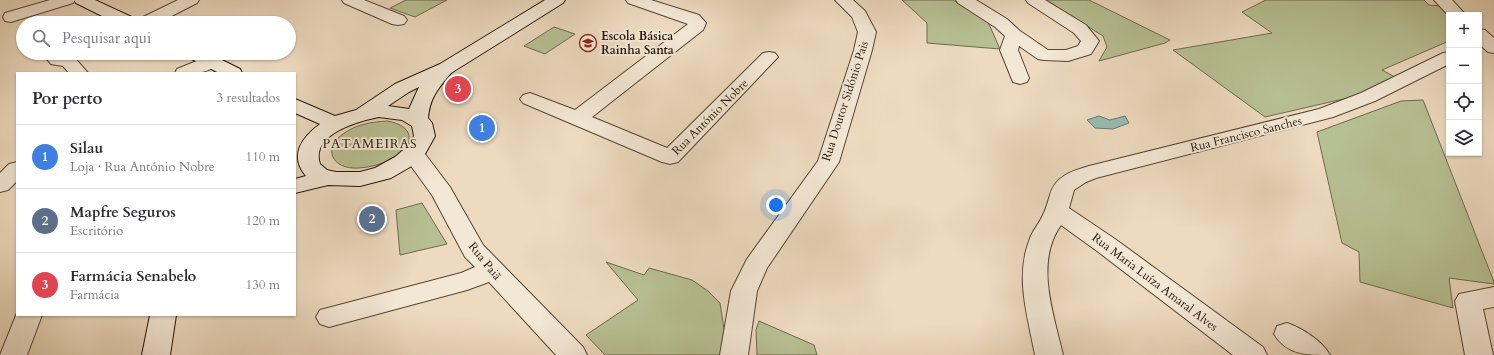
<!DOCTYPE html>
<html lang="pt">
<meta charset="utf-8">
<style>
body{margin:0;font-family:Cardo,serif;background:#f7f7f7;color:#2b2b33}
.controls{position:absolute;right:12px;top:12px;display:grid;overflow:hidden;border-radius:0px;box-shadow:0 1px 3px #0004}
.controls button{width:36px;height:36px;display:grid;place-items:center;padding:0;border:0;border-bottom:1px solid #e1e1e2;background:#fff;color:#2b2b33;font:20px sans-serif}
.you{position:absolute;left:776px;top:205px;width:14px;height:14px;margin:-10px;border:3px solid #fff;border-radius:50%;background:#1a73e8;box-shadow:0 0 0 6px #1a73e833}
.badge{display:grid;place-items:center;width:26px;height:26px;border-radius:50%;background:#8f2418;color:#fff;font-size:13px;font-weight:700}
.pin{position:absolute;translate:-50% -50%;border:2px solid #fff;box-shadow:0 1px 4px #0006}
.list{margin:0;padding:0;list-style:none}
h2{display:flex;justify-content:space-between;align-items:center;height:52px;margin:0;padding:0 16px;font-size:17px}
h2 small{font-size:13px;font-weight:400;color:#7c7c81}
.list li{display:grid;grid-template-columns:26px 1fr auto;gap:12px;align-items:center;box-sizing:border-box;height:64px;padding:0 16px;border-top:1px solid #e1e1e2}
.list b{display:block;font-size:15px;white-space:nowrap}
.list p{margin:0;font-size:13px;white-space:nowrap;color:#7c7c81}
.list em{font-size:13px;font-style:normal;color:#7c7c81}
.icon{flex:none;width:22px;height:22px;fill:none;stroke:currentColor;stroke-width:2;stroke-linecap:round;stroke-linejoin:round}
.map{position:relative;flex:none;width:1494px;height:355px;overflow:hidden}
.search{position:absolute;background:#fff;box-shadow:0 1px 3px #0004;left:16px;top:16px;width:280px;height:44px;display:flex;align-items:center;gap:10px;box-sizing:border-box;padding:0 14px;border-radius:22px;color:#7c7c81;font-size:15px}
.panel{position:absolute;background:#fff;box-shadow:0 1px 3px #0004;left:16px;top:72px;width:280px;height:244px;border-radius:0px}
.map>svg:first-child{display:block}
</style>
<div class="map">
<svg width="1494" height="355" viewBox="0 0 1494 355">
<rect width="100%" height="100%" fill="#eddabf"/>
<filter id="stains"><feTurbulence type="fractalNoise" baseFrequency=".005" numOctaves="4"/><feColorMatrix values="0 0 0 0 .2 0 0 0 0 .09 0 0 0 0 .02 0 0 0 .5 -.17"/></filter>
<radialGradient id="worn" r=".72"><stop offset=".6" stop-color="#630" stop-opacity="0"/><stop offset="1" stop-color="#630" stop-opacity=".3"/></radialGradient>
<g fill="#b7c093" stroke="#6e6a4e">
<polygon points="406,0 447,0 415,17 390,8"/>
<polygon points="902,0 953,0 988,22 1000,49 927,43 927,23"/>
<polygon points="1046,0 1089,0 1170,40 1165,43 1099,61 1107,47 1103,36"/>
<polygon points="1266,0 1424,0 1429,5 1442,6 1449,15 1449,21 1447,21 1449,23 1449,41 1382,70 1395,77 1365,94 1265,117 1173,50 1272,33 1242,12"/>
<polygon points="554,27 575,34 545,54 524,46"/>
<polygon points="1423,100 1494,282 1494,284 1449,278 1453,308 1360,282 1359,252 1342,243 1317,132 1401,101"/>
<path d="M 387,121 C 417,126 415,147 391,159 C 381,165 370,167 359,168 C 331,170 321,147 346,132 C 358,124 372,122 387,121 Z"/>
<polygon points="422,203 447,244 400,255 396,210"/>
<polygon points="606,262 644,275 649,268 692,280 708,291 720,303 728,355 605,355 586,335 638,300"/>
<polygon points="759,321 814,345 817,355 757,355 756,330"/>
</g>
<polygon fill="#99bbb2" stroke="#6a786e" points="1099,116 1110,120 1125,116 1129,123 1113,129 1095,128 1087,120"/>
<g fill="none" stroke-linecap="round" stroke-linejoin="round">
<g stroke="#564536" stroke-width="2">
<g id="street">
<polygon points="50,0 75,0 73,3 11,22 5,21 3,17 5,13"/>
<polygon points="178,0 199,0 197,3 158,23 138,22 141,18"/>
<polygon points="342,0 364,0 404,16 407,20 404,24 398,25 392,24 344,3"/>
<polygon points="626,0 651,0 699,15 706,23 703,30 592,117 667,148 763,53 769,52 775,53 778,57 678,162 670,164 662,162 523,103 520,99 523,95 530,93 575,110 688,24 628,3"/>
<polygon points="835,0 853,0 865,11 876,32 872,50 839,162 767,268 757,291 748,355 720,355 731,291 747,259 818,161 854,50 858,32 852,17"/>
<polygon points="956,0 976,0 1007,19 1020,31 1048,50 1066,50 1078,46 1081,41 1074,33 1028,3 1026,0 1045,0 1086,25 1099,41 1091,54 1068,61 1044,60 1038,59 1019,46 1018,50 1029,78 1027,82 1020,84 1013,82 1000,50 1005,36 995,27 958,3"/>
<polygon points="1434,0 1452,0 1466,15 1449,16"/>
<polygon points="1479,29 1485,30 1494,38 1494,53 1488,52 1479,44"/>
<path d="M 1449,52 L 1449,64 L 1375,101 L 1333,117 L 1096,178 L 1086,182 L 1074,190 L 1069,208 L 1115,239 L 1263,347 L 1267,355 L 1233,355 L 1097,251 L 1061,225 C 1034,263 1054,315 1063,355 L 1035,355 C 1028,318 1015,278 1029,241 C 1032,231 1039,224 1043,215 C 1046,209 1048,201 1050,195 C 1055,176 1072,171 1089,166 L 1319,109 L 1361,93 L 1443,53 Z"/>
<polygon points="42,53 61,53 63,55 74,57 88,73 69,73 63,66 51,64"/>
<path d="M 211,55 L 217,57 L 220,61 C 211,75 190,73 175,73 L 177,69 Z"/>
<polygon points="414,148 422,150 450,187 483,245 583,347 587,355 556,355 489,282 467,290 329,327 320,324 316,317 320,310 461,273 475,267 465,257 432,195 403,155 406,150"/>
<polygon points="17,162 17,181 8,190 0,192 0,173 9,164"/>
<polygon points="1494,287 1494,307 1483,309 1493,355 1465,355 1455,301 1459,294"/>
<polygon points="17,313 17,315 42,315 27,355 0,355"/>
<path d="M 1287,323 C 1302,328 1322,341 1330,355 C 1306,355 1287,355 1274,334 L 1277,326 Z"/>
</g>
</g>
<g stroke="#241308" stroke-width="2">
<g id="secondary">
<polygon points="74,0 95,0 136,19 139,23 116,23 76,3"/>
<path d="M 545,0 L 565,0 L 563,3 L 451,73 C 438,89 430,97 428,118 L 432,123 L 435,136 L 425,154 L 410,167 L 391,178 L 360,186 L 328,185 L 295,193 L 295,179 L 306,176 C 289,156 301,138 320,124 L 295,113 L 295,99 L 335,116 L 356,110 L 395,84 L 440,64 ZM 419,87 L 409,109 L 388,106 L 409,92 ZM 379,117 L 402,120 L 412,126 L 414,136 L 409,145 L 395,157 L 375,168 L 360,172 L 336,172 L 327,170 L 320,164 C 310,134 359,121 379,117 Z"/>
<polygon points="185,53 208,53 240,69 242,73 219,73 188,57"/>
<polygon points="150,315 176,315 170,355 142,355"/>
</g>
</g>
<use href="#street" fill="#f3e7d5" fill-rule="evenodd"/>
<use href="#secondary" fill="#f3e7d5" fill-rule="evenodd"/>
</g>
<defs>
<g id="school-ring" transform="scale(0.9)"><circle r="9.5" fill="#f3e7d5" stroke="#8f2418" stroke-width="1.5"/><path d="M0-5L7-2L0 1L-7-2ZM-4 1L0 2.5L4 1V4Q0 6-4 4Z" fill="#8f2418"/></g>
</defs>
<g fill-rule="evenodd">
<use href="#school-ring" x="588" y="43"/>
</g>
<g text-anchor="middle" stroke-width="4" stroke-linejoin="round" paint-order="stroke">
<g font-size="12" font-weight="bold" fill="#241308" stroke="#f3e7d5" text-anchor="start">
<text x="601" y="40">Escola Básica<tspan x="601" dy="14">Rainha Santa</tspan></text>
</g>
<g font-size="12" fill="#241308" stroke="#f3e7d5">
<text transform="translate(845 101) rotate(-72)" y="4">Rua Doutor Sidónio Pais</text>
<text transform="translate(710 117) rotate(-45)" y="4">Rua António Nobre</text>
<text transform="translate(1246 134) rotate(-14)" y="4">Rua Francisco Sanches</text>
<text transform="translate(485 261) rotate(51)" y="4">Rua Paiã</text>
<text transform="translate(1155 282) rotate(37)" y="4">Rua Maria Luíza Amaral Alves</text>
</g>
<g font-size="13" letter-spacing="1" fill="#241308" stroke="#f3e7d5">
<text x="370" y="148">PATAMEIRAS</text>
</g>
</g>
<rect width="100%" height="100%" filter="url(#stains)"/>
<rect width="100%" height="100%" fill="url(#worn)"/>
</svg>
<div class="controls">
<button>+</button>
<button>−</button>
<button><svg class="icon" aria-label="locate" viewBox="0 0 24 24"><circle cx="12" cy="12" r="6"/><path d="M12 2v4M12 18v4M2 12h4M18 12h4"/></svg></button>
<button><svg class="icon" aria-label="layers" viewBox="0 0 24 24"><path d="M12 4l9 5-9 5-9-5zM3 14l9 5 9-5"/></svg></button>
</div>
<div class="you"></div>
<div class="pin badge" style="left:482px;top:128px;background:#3f7fe0">1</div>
<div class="pin badge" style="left:372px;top:219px;background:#5c6f8a">2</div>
<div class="pin badge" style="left:458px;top:89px;background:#e0444e">3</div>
<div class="search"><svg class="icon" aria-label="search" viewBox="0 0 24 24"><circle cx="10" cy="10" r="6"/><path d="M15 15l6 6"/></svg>Pesquisar aqui</div>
<section class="panel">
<h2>Por perto<small>3 resultados</small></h2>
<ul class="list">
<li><span class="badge" style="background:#3f7fe0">1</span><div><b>Silau</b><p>Loja · Rua António Nobre</p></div><em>110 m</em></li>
<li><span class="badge" style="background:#5c6f8a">2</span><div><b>Mapfre Seguros</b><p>Escritório</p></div><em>120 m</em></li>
<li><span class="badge" style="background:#e0444e">3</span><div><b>Farmácia Senabelo</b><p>Farmácia</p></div><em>130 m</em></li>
</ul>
</section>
</div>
